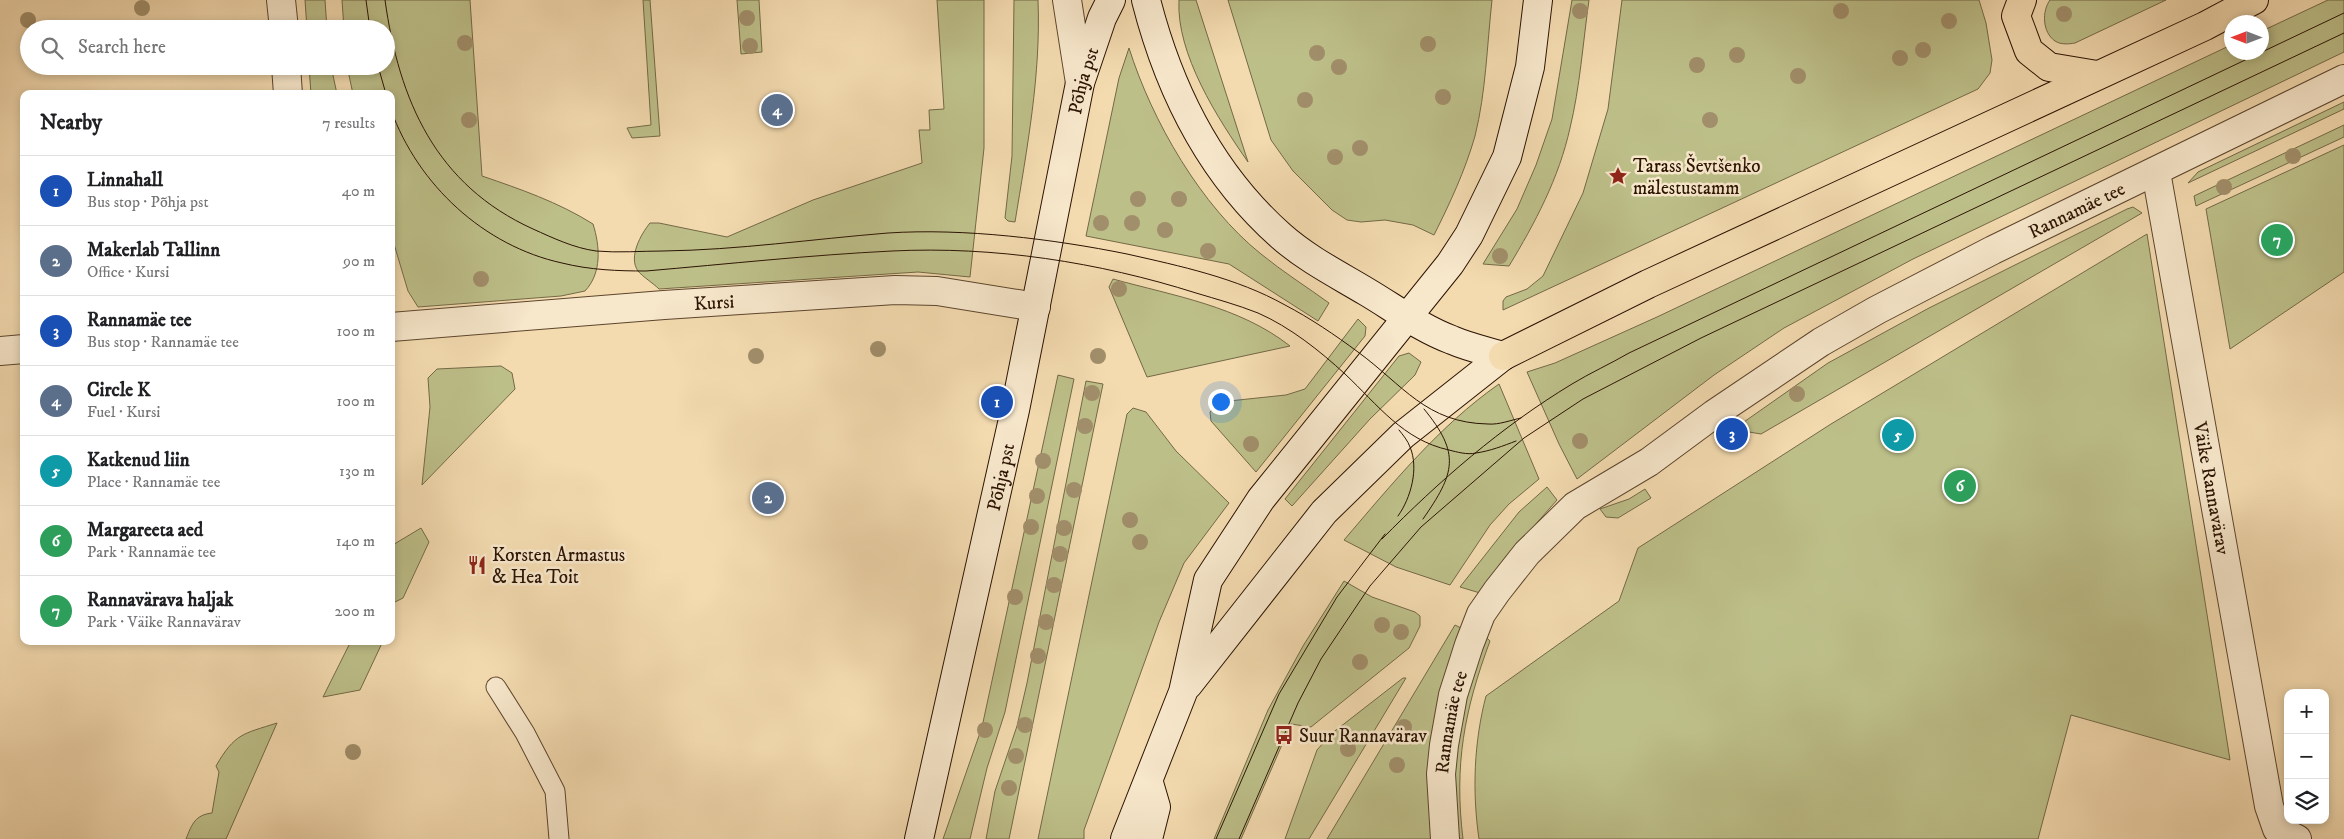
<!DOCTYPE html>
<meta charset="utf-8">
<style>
body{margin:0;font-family:"IM FELL DW Pica",serif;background:#f6f6f6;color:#202124}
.controls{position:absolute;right:15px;bottom:15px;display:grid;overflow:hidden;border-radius:10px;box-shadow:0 2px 8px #0003}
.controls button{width:45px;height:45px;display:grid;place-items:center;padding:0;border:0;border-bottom:1px solid #e0e0e0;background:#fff;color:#202124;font:25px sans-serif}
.compass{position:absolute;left:2224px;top:15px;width:45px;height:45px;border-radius:50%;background:#fff;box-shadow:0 2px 8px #0003;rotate:270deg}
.you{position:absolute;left:1220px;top:401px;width:18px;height:18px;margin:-12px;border:4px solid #fff;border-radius:50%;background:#1a73e8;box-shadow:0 0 0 8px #1a73e833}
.badge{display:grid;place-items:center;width:32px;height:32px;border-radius:50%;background:#d93025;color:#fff;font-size:16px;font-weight:700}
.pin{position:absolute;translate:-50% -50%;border:2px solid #fff;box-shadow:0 1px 5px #0006}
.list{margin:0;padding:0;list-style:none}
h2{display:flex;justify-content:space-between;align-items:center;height:65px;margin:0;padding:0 20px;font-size:21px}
h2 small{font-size:16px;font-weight:400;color:#757577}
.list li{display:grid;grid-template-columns:32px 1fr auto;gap:15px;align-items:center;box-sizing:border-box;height:70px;padding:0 20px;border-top:1px solid #e0e0e0}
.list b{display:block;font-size:19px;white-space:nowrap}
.list p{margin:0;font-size:16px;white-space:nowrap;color:#757577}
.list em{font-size:16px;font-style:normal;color:#757577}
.icon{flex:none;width:28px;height:28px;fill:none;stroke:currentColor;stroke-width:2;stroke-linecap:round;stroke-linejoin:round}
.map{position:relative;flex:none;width:2344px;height:839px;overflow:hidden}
.search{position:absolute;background:#fff;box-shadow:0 2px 8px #0003;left:20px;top:20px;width:375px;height:55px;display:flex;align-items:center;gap:12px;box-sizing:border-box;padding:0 18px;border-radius:28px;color:#757577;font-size:19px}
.panel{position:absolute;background:#fff;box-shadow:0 2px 8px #0003;left:20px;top:90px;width:375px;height:555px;border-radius:10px}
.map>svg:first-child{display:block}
</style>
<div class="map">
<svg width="2344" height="839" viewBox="0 0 2344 839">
<rect width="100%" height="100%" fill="#f3daaf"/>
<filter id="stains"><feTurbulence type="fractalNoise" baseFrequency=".004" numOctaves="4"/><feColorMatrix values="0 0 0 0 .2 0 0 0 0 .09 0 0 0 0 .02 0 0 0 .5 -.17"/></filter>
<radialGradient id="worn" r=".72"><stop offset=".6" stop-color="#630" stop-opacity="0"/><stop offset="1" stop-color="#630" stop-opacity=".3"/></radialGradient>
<g fill="#bdbf89" stroke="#746946">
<polygon points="305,0 325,0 327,29 307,29"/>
<path d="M 342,0 L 470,0 L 482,176 C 520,189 558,202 593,224 C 600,246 602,273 585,291 L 561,296 L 418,307 L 408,291 L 391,234 L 391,94 L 353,94 L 347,66 L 386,66 L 386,29 L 344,29 Z"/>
<polygon points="643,0 650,0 660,136 632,138 627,128 651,125"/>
<polygon points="737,0 759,0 762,52 741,54"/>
<path d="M 937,0 L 984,0 L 984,148 L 970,277 L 918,272 L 659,289 C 653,283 643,277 638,271 C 628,257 641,234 650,223 L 659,223 L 727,237 L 813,200 L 922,163 L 919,130 L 930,130 L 929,110 L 944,109 Z"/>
<path d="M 1014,0 L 1038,0 C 1041,75 1027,148 1015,222 L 1008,221 L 1005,218 L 1012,156 Z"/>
<path d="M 1179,0 L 1196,0 L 1248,162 C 1218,119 1176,54 1179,0 Z"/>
<path d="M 1228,0 L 1492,0 C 1487,45 1486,92 1475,136 C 1465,171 1450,203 1434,235 L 1413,225 L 1385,220 L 1361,222 L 1347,220 L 1332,210 L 1293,171 L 1271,140 Z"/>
<path d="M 1572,0 L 1589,0 C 1583,42 1580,87 1570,128 C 1559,178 1535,223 1509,266 L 1483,264 L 1517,209 L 1536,165 L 1552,119 Z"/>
<polygon points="1622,0 1979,0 1986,23 1992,60 1990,73 1978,89 1503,310 1503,301 1506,297 1527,289 1543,276 1583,193 1608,109"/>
<path d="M 2050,0 L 2166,0 L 2075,43 C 2069,44 2061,45 2055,41 C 2042,32 2042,11 2050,0 Z"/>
<polygon points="2328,0 2344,0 2344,52 1913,259 1784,328 1714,375 1577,479 1559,444 1527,372 1555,363 1657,317 2231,45 2232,52 2262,52 2262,31"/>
<path d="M 1129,48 C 1152,121 1201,206 1261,254 C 1283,272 1307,287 1329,303 L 1318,321 L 1229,264 L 1086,236 L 1119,78 Z"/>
<polygon points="309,66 331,66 337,94 311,94"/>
<polygon points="2344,102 2344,109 2188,183 2198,172"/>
<polygon points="2344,125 2344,137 2196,206 2194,196"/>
<polygon points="2344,145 2344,272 2230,349 2206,209"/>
<polygon points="2133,207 2142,213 1761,434 1749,432 1741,424 1828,363 1929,308 2127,209"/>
<path d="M 2147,234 L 2230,760 L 2071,715 L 2038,839 L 1479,839 C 1472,791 1474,742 1486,696 L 1619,601 L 1638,548 L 1831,424 Z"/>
<path d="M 1113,279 C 1174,296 1239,306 1290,346 L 1147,377 L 1109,287 Z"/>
<polygon points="1358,319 1366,327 1365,336 1256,472 1211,421 1210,412 1218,404 1229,401 1286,395 1305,389"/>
<polygon points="1409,353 1421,362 1415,375 1370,419 1292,506 1285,499 1399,356"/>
<polygon points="501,366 512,373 515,389 422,485 430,407 428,378 437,369"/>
<polygon points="1058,375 1074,379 1005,712 987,768 970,839 943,839 982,727"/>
<polygon points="1086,381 1103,384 1009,839 986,839 995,791 1017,726 1027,683"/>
<path d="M 1499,384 L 1539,479 L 1509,504 L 1490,525 L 1450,585 L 1396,567 L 1344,540 C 1392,484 1439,426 1499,384 Z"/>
<polygon points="1133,408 1146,412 1176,451 1229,503 1184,563 1159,622 1084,830 1084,839 1038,839 1127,414"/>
<polygon points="1547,487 1557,500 1512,551 1480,593 1460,587 1519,512"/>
<polygon points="1645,489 1651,498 1618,518 1606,517 1600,509 1629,499"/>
<polygon points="421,528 429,542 403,598 391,604 391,546"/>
<polygon points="1344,581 1372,597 1415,612 1420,616 1420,626 1409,648 1311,727 1291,724 1241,839 1214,839 1268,710 1303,646"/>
<polygon points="1455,625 1461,628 1429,795 1433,839 1327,839"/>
<path d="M 1486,637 L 1490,641 C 1464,711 1454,765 1463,839 L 1457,839 L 1454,767 L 1463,701 Z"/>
<polygon points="351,641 383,641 360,690 323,697"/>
<polygon points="1403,678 1406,678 1309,839 1285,839 1317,750 1331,734"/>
<path d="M 277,723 L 226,839 L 186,839 C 192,824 195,815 212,813 L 219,772 L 216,766 C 235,733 243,734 277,723 Z"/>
</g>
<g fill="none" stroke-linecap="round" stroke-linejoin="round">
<g stroke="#5d452d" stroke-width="21">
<polyline id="service" points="496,687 525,733 555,791 559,839"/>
</g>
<g stroke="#5d452d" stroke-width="30">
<g id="minor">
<polyline points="281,0 284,29"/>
<polyline points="286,66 288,94"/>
<path id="s1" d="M 2156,172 L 2269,806 L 2277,829 L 2297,839"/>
<path id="s2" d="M 391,327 L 664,305 L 895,290 L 937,291 L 1036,307"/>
<polyline points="0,351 24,349"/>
</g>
</g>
<g stroke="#5d452d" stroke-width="30">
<g id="tertiary">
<polyline points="1067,0 1080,83"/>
<path id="s3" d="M 1445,839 L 1441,774 L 1444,745 L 1453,695 L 1469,645 L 1481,614 L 1497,591 L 1527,553 L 1575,506 L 1649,462 L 1714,414 L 1821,342 L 1877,310 L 1993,250 L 2344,79"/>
</g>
</g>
<g stroke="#2b1302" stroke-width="30">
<g id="secondary">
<path d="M 1146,0 C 1169,90 1211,174 1281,236 C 1307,259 1337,274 1367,292 C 1394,308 1422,329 1452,340 C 1468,347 1486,351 1503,356"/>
<polyline points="1188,685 1324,512 1403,435 1503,356"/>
<path id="s4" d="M 919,839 L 1015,410 L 1080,83 L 1102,18 L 1111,0"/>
<polyline points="1125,839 1183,692 1208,580 1261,499 1450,264 1469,235 1507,157 1530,67 1538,0"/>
<polyline points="1148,839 1156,807 1149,783"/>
</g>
</g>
<g stroke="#2b1302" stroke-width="30">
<g id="primary">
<polyline points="2022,0 2016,16 2029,51 2049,67 2097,75"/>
<polyline points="1503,356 1648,284 2205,26 2254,0"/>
</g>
</g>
<use href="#service" stroke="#f7e7cb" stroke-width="19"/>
<use href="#minor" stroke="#f7e7cb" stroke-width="28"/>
<use href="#tertiary" stroke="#f7e7cb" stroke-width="28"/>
<use href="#secondary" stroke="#f7e7cb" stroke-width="28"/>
<use href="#primary" stroke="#f3daaf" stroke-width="28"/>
<g stroke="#2b1302" stroke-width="1">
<polyline points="366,0 370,29"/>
<path d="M 385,0 C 399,101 436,185 533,229 C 553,238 574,248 596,251 C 618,253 641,251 663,251 C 738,250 813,239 888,233 C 964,228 1053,239 1127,254 C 1180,266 1237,278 1285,305 C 1310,318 1335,335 1358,352 C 1403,385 1426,423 1488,424 C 1499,425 1511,420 1521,418"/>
<polyline points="378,66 386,94"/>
<path d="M 391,110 C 418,185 484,246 562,263 C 590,270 618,271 646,271 C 728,264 810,255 892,251 C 994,246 1098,262 1196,293 C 1216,299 1238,305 1258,313 C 1290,327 1320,351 1345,374 C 1378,405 1403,440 1449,450 C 1457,452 1467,455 1476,453 C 1490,451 1503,446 1516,441"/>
<path d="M 1398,516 C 1411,498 1419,468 1410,447 C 1408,441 1403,435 1399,430"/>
<path d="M 1423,519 C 1455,473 1461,454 1424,409"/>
<path d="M 1382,539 C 1439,481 1501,427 1572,384 C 1590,373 1610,364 1629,353 L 2344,13"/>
<polyline points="1216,839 1279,694 1337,597 1385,534"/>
<polyline points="1239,839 1298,703 1321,659 1370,586 1421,527 1524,438 1583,399 1701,338 2344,33"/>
</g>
</g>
<g fill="#a18e6a">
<circle cx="142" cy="8" r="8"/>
<circle cx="1580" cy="11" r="8"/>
<circle cx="1841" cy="11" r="8"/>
<circle cx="2064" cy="14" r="8"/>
<circle cx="747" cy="18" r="8"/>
<circle cx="28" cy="20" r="8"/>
<circle cx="1949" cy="21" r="8"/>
<circle cx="465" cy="43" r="8"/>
<circle cx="1428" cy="44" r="8"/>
<circle cx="750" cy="46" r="8"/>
<circle cx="1923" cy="50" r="8"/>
<circle cx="1317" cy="53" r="8"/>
<circle cx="1737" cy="55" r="8"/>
<circle cx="1900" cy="58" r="8"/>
<circle cx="1697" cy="65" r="8"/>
<circle cx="1339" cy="67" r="8"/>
<circle cx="1798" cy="76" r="8"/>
<circle cx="1443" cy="97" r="8"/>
<circle cx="1305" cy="100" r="8"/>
<circle cx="469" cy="120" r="8"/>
<circle cx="1710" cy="120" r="8"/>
<circle cx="1360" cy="148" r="8"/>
<circle cx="2293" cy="156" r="8"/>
<circle cx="1335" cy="157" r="8"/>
<circle cx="2224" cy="187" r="8"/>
<circle cx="1138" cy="199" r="8"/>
<circle cx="1179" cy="199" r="8"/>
<circle cx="1101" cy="223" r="8"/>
<circle cx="1132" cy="223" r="8"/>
<circle cx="1165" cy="230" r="8"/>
<circle cx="1208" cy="251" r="8"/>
<circle cx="1500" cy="256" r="8"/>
<circle cx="481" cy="279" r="8"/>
<circle cx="1119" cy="289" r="8"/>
<circle cx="878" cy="349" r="8"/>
<circle cx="756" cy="356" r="8"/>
<circle cx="1098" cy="356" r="8"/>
<circle cx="1092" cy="393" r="8"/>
<circle cx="1797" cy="394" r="8"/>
<circle cx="1085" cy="426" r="8"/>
<circle cx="1580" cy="441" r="8"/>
<circle cx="1251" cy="444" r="8"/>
<circle cx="1043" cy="461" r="8"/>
<circle cx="1074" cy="490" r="8"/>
<circle cx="1037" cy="496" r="8"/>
<circle cx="1130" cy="520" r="8"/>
<circle cx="1031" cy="527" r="8"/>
<circle cx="1064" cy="528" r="8"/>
<circle cx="1140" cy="542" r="8"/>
<circle cx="1060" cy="554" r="8"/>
<circle cx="1054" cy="585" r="8"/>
<circle cx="1015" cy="597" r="8"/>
<circle cx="1046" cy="622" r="8"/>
<circle cx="1382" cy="625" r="8"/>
<circle cx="1401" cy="632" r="8"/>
<circle cx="1038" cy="656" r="8"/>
<circle cx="1360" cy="662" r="8"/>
<circle cx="1025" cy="725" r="8"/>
<circle cx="1404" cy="727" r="8"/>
<circle cx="985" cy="730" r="8"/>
<circle cx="1348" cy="749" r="8"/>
<circle cx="353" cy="752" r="8"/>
<circle cx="1016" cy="756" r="8"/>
<circle cx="1397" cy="765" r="8"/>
<circle cx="1009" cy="788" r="8"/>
</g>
<defs>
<g id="sight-bare" transform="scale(1.5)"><path d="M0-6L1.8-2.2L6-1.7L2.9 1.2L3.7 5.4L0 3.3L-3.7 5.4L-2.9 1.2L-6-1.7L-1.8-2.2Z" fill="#8f2418" stroke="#f7e7cb" stroke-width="2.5" paint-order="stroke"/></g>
<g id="restaurant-bare" transform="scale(1.5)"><path d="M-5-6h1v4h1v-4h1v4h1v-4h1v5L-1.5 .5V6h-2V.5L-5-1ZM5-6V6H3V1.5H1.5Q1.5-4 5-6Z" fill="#8f2418" stroke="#f7e7cb" stroke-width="2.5" paint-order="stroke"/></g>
<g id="bus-bare" transform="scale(1.5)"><path d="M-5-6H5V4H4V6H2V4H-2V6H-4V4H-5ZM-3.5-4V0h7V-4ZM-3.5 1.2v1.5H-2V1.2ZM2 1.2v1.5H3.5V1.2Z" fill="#8f2418" stroke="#f7e7cb" stroke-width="2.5" paint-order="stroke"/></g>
</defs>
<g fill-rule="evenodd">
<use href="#sight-bare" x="1618" y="176"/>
<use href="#restaurant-bare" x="477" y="565"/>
<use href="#bus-bare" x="1284" y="735"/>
</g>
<g text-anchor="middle" stroke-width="5" stroke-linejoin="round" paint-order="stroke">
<g font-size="19" fill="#2b1302" stroke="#f7e7cb">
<text dy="7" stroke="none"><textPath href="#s4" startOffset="776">Põhja pst</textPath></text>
<text dy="7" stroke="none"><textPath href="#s3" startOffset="958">Rannamäe tee</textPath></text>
<text dy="7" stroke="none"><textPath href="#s2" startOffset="324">Kursi</textPath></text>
<text dy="7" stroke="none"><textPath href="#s4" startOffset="371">Põhja pst</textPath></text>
<text dy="7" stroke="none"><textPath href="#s1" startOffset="321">Väike Rannavärav</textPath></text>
<text dy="7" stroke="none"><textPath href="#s3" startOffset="118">Rannamäe tee</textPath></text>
</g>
<g font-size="19" fill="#2b1302" stroke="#f7e7cb" text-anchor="start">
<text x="1633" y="172">Tarass Ševtšenko<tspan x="1633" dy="22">mälestustamm</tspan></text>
<text x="492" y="561">Korsten Armastus<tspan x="492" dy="22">&amp; Hea Toit</tspan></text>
<text x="1299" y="742">Suur Rannavärav</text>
</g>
</g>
<rect width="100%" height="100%" filter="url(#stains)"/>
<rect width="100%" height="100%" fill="url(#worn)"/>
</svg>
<div class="controls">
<button>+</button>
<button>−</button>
<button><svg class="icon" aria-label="layers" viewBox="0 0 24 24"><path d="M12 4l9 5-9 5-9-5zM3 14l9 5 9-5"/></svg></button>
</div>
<svg class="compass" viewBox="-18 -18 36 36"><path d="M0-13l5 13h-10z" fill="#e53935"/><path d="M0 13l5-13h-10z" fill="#757577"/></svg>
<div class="you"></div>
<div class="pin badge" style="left:997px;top:402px;background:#1a4fb4">1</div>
<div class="pin badge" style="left:768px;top:498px;background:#5c6f8a">2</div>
<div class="pin badge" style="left:1732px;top:434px;background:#1a4fb4">3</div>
<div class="pin badge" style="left:777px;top:110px;background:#5c6f8a">4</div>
<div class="pin badge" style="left:1898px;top:435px;background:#0f9aa8">5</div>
<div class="pin badge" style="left:1960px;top:486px;background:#2e9e5b">6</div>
<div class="pin badge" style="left:2277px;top:240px;background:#2e9e5b">7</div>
<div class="search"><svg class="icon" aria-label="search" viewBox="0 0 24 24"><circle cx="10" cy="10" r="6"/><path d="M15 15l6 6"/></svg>Search here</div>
<section class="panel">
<h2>Nearby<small>7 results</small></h2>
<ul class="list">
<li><span class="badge" style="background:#1a4fb4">1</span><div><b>Linnahall</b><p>Bus stop · Põhja pst</p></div><em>40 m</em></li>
<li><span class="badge" style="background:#5c6f8a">2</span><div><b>Makerlab Tallinn</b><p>Office · Kursi</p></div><em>90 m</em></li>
<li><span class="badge" style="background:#1a4fb4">3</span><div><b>Rannamäe tee</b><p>Bus stop · Rannamäe tee</p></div><em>100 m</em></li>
<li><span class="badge" style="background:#5c6f8a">4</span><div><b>Circle K</b><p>Fuel · Kursi</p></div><em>100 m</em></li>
<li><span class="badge" style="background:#0f9aa8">5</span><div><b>Katkenud liin</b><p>Place · Rannamäe tee</p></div><em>130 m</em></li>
<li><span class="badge" style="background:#2e9e5b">6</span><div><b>Margareeta aed</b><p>Park · Rannamäe tee</p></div><em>140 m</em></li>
<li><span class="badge" style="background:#2e9e5b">7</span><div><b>Rannavärava haljak</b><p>Park · Väike Rannavärav</p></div><em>200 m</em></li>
</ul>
</section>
</div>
